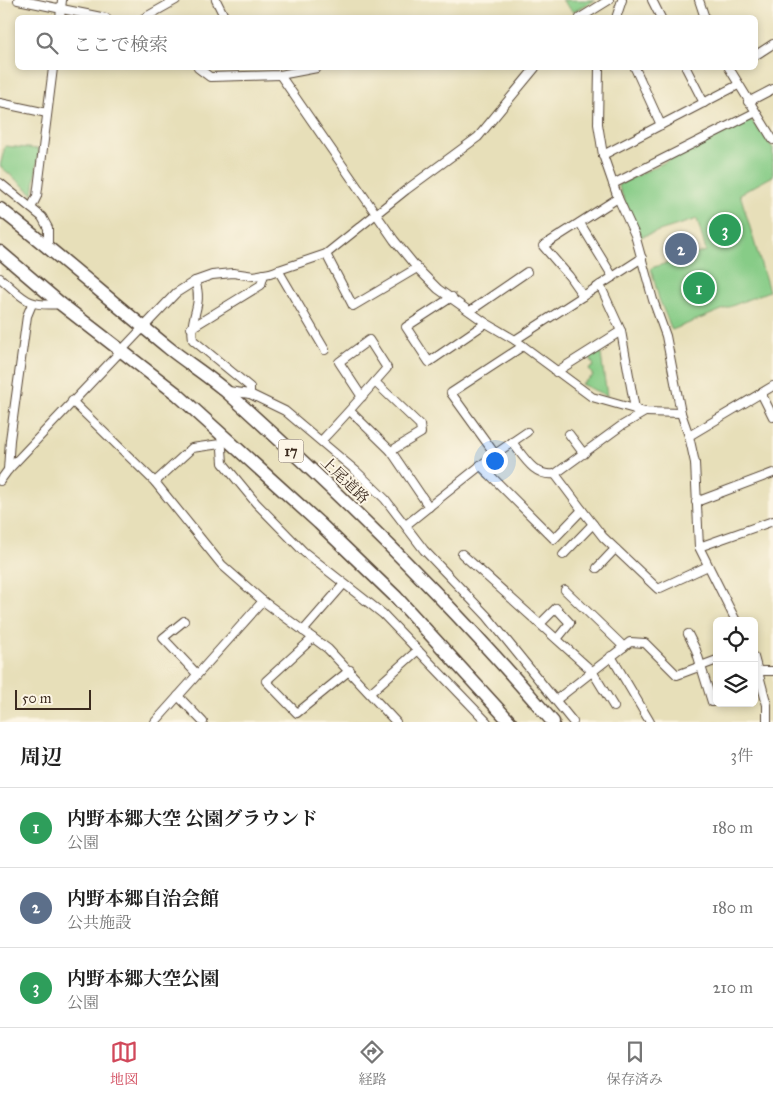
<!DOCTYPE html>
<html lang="ja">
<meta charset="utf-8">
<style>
body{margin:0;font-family:"IM FELL Great Primer","Noto Serif JP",serif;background:#f2f2f2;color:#222}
.controls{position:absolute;right:15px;bottom:15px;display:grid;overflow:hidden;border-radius:8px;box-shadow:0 2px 8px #0003}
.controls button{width:45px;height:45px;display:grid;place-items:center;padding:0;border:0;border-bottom:1px solid #e0e0e0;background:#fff;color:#222;font:25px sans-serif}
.scale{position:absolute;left:15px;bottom:12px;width:76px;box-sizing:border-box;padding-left:5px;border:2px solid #3b2a1e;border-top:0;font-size:14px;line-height:18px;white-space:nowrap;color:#3b2a1e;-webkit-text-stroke:4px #fcf5e5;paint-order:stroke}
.you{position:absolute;left:494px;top:460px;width:18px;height:18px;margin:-12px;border:4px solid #fff;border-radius:50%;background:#1a73e8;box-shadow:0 0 0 8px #1a73e833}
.badge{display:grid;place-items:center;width:32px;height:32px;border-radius:50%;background:#d1495b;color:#fff;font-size:16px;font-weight:700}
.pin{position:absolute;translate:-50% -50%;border:2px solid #fff;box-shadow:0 1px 5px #0006}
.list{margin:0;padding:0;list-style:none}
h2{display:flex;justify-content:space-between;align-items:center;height:65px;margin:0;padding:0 20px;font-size:21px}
h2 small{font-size:16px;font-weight:400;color:#767676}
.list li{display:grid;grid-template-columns:32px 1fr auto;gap:15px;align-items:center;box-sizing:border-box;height:80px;padding:0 20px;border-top:1px solid #e0e0e0}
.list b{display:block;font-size:19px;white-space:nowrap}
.list p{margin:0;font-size:16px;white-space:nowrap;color:#767676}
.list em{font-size:16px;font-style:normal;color:#767676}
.icon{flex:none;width:28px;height:28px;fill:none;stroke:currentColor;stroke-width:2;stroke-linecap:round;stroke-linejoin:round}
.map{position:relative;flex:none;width:773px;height:722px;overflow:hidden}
.search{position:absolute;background:#fff;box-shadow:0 2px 8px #0003;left:15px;right:15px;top:15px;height:55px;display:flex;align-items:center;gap:12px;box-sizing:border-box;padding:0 18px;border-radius:8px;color:#767676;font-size:19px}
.sheet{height:305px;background:#fff}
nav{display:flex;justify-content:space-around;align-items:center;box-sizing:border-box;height:70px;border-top:1px solid #e0e0e0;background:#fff;font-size:14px;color:#767676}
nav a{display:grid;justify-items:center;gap:2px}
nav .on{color:#d1495b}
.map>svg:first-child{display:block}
</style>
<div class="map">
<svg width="773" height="722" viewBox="0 0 773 722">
<rect width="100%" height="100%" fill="#fcf5e5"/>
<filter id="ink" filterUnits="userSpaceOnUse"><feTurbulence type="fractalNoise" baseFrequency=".02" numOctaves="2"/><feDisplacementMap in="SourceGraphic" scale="10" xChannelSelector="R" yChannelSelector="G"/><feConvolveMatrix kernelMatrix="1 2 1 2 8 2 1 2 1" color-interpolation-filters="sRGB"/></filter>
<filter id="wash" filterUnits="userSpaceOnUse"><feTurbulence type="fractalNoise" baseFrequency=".0096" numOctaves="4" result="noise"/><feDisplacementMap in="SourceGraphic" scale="20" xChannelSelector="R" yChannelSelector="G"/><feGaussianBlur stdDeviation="1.12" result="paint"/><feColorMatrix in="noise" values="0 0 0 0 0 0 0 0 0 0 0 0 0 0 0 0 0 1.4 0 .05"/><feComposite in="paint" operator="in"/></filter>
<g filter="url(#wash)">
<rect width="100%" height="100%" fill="#e7dfb9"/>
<g fill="#87cc87" stroke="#617b52">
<polygon points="562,0 595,0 573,12"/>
<polygon points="751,120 773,148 773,176 740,194 769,291 672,330 659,299 651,268 706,251 697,219 640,237 618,185"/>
<polygon points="5,146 39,149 33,194 0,166"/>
<polygon points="600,348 607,396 581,384 593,376 589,369 594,366 589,355"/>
</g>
</g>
<g filter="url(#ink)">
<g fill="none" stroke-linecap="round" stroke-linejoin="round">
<g stroke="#554535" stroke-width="10">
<g id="minor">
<polyline points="18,0 106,18"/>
<polyline points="216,0 225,18"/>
<polyline points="652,0 661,18"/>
<polyline points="699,0 705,18"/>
<polyline points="60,18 62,0"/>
<polyline points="144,18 176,0"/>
<polyline points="580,18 609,0"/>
<polyline points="616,18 622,0"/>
<polyline points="756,55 773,44"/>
<polyline points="198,68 210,77 280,75 317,68"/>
<polyline points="599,68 598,124 603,155 618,198 635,235 653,300 666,336 681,413 689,436 695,463 699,547 736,621"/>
<polyline points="635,68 661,125"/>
<polyline points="686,68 704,103"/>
<polyline points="729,68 773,140"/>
<polyline points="280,75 394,240 417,268 438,289 486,323 515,340 592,397 645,412 681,413"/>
<polyline points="748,102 773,89"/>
<polyline points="0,103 47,113"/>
<polyline points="603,155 738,85"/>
<polyline points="0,183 42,217 48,228 48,246"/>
<polyline points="613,184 754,113"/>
<polyline points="31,208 37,196 53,68"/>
<polyline points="580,223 613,277"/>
<polyline points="326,254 353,306 417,268"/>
<polyline points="278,270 325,350"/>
<path d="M 0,278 C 25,299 26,307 61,304"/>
<path d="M 195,281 C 204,306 189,315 193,340 L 250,387 L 250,394"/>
<polyline points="600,285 621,331 635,409"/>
<polyline points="583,296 569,276 543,246 618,198"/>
<polyline points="452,297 406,327 429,362 486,323"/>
<polyline points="470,311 527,272"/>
<polyline points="191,328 261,285 264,274"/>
<polyline points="515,340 642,258"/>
<polyline points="556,372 621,331"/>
<polyline points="375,382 420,425 421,433 391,451"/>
<polyline points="228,391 250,394 285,411 356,471 385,499 424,550 487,616 573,722"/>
<polyline points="761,393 773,417"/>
<polyline points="72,401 155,482 222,565 263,601 328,649 396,722"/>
<polyline points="350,411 391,451 429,507"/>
<polyline points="569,434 584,454"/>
<polyline points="221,435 223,463 256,503 304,552 383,614 487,722"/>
<polyline points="689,436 773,386"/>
<path d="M 322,440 C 344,417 366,392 387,368 L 369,340 L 339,362 L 362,397"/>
<path d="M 512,442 C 524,457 534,477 555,474"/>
<polyline points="495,454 527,432"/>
<polyline points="480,465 554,539 582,510 603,537 658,589 708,566"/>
<polyline points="8,470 10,440 27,316 32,304"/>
<polyline points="0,481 8,470 176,293 195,281 212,275 233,273 254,276 270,273 326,254 406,190 478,137 535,68"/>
<polyline points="155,482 192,448 220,444"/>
<polyline points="696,502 773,473"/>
<polyline points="582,510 555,474 621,426 645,412"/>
<polyline points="406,525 495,454 451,393 523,346"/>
<polyline points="699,547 773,521"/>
<polyline points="462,554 592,671 614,707"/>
<polyline points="563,555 593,524"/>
<polyline points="597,568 615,549"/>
<polyline points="565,590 624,647"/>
<polyline points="184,621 163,638 197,674"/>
<polyline points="540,624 556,608 570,623 557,639"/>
<polyline points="303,631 343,585"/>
<polyline points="688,634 696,650 712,702"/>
<polyline points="313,638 266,681 297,713 350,670"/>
<polyline points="611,656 650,722"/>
<polyline points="754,657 767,705 767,722"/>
<polyline points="760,671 773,671"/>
<polyline points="370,693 418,650"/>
<polyline points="178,696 203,722"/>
<polyline points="556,700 630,642 645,643 677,675 717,660"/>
<polyline points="155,722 263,601"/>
</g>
</g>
<g stroke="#554535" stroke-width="15">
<g id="trunk">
<path d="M 0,209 C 58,254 113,303 170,349 C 189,364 210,377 228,393 C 343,496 453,605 553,722"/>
<polyline points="0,252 61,304 177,394 319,523 396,597 510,722"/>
</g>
</g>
<use href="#minor" stroke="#fff" stroke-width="8"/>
<use href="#trunk" stroke="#fff" stroke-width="12"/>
</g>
</g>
<g text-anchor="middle" stroke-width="4" stroke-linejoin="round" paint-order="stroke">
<rect fill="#fcf5e5" stroke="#75675a" stroke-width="1" x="278.5" y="439.5" width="25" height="23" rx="4"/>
<g font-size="14" font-weight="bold" fill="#3b2a1e">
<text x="291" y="456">17</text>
</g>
<g font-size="15" fill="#3b2a1e" stroke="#fcf5e5">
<text transform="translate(345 480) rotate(44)" y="5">上尾道路</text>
</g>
</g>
</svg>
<div class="controls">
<button><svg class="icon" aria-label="locate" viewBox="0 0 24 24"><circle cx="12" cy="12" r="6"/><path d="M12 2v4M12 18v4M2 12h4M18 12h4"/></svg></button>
<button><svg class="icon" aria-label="layers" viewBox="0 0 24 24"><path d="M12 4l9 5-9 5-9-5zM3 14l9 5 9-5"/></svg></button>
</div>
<div class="scale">50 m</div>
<div class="you"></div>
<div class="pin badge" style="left:699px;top:288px;background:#2e9e5b">1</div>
<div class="pin badge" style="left:681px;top:249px;background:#5c6f8a">2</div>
<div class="pin badge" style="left:725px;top:230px;background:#2e9e5b">3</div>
<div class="search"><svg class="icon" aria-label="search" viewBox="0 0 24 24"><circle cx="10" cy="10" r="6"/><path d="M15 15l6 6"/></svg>ここで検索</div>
</div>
<section class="sheet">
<h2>周辺<small>3件</small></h2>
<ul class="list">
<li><span class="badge" style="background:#2e9e5b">1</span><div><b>内野本郷大空 公園グラウンド</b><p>公園</p></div><em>180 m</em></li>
<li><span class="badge" style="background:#5c6f8a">2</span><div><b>内野本郷自治会館</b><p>公共施設</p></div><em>180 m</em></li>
<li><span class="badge" style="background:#2e9e5b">3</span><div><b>内野本郷大空公園</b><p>公園</p></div><em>210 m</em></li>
</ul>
</section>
<nav>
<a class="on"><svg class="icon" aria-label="map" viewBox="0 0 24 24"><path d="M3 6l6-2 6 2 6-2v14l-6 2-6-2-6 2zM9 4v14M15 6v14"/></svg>地図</a>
<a><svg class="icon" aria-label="directions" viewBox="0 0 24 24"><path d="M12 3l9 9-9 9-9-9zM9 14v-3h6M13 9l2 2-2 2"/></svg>経路</a>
<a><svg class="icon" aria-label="saved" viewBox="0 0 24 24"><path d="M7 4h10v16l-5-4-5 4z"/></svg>保存済み</a>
</nav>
